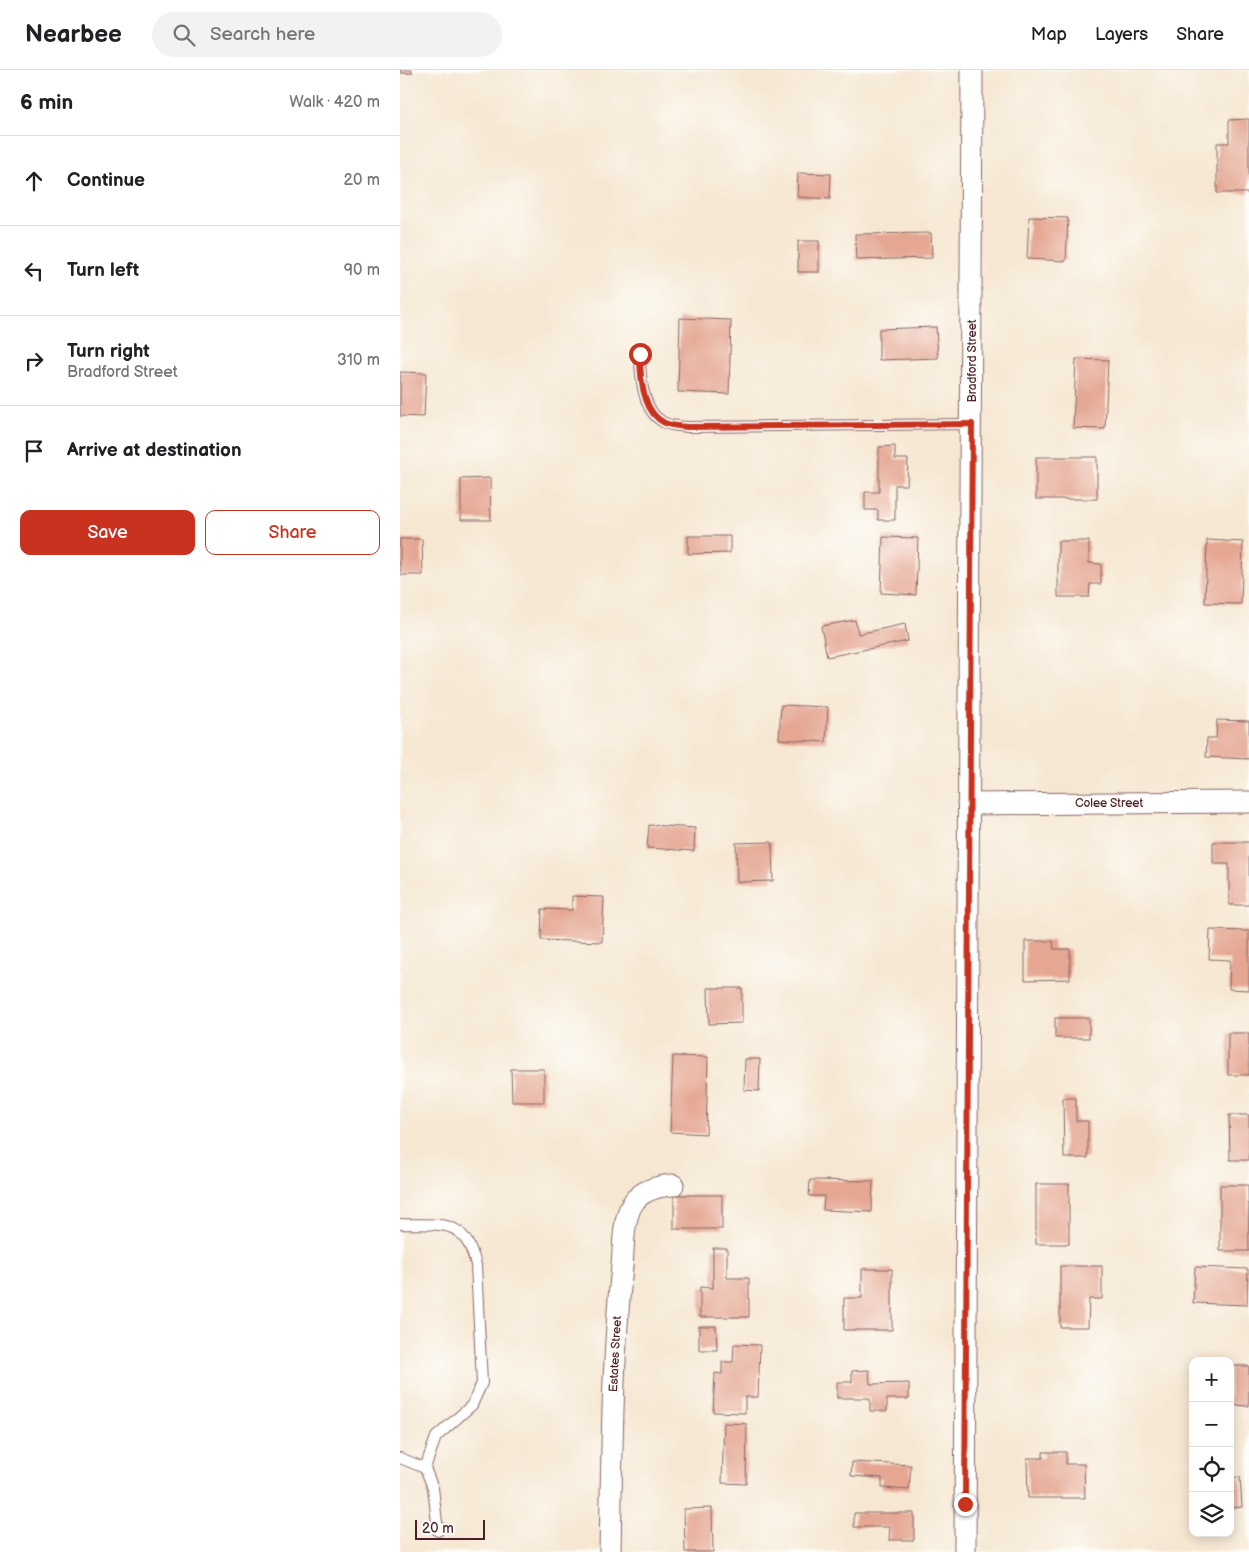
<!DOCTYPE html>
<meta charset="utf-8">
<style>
body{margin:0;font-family:"Balsamiq Sans",sans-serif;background:#f2f2f2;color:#202124}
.controls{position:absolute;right:15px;bottom:15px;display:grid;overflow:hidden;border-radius:10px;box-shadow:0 2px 12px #0003}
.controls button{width:45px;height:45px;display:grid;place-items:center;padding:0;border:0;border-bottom:1px solid #e0e0e0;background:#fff;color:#202124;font:25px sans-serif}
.scale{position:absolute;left:15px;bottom:12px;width:70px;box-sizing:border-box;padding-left:5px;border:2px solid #4a1f2b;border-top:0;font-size:14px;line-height:18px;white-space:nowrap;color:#4a1f2b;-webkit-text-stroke:4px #fdfcf7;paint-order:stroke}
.stop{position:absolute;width:15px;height:15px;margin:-11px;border:4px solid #c8321e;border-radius:50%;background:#fff}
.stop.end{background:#c8321e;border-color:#fff;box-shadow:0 1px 5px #0008}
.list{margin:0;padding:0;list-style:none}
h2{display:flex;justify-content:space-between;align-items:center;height:65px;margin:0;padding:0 20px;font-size:21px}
h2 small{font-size:16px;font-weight:400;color:#757577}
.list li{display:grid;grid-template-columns:32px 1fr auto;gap:15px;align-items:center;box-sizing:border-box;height:90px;padding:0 20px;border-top:1px solid #e0e0e0}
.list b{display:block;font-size:19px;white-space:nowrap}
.list p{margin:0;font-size:16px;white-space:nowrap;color:#757577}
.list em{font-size:16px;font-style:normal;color:#757577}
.actions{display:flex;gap:10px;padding:15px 20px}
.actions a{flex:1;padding:11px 0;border:1px solid #c8321e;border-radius:10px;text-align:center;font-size:18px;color:#c8321e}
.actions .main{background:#c8321e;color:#fff}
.icon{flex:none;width:28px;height:28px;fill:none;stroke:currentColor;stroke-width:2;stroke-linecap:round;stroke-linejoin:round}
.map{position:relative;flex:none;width:849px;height:1482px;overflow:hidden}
header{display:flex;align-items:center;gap:30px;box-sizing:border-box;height:70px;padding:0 25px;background:#fff;border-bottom:1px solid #e0e0e0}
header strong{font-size:24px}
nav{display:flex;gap:28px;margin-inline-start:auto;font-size:18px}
.search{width:350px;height:45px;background:#f2f2f2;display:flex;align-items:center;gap:12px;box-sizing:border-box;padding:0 18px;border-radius:28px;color:#757577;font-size:19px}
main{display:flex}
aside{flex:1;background:#fff}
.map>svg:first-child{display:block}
</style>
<header>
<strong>Nearbee</strong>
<div class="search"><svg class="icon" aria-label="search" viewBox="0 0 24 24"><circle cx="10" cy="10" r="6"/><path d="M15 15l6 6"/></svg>Search here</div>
<nav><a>Map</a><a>Layers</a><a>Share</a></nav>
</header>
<main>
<aside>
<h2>6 min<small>Walk · 420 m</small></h2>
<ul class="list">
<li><svg class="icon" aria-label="ahead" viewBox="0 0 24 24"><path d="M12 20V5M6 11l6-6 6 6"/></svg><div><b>Continue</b></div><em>20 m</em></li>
<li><svg class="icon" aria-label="left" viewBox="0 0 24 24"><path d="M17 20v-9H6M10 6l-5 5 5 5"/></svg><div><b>Turn left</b></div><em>90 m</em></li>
<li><svg class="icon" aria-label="right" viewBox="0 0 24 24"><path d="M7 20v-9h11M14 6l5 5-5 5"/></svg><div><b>Turn right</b><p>Bradford Street</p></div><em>310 m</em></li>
<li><svg class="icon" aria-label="arrive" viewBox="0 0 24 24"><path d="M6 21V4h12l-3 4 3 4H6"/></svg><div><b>Arrive at destination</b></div></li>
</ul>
<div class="actions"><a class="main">Save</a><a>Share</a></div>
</aside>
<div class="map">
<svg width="849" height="1482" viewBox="0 0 849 1482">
<rect width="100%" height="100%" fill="#fdfcf7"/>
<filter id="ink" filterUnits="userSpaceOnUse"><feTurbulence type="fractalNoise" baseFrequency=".02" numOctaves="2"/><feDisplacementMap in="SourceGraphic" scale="10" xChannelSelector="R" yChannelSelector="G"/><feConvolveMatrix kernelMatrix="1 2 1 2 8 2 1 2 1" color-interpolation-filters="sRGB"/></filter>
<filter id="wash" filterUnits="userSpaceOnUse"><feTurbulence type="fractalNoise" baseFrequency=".0096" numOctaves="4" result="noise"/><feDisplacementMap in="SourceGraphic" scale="20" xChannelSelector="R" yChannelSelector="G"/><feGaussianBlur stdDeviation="1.12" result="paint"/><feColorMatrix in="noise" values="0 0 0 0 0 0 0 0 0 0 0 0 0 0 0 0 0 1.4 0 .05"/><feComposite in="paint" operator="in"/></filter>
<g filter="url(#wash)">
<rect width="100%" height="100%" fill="#f6e7d2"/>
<g id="blocks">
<g fill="#e5a692">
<rect x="0" y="0" width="12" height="3"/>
<polygon points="849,49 849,123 817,123 817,73 829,73 829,50"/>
<polygon points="398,103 431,104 430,129 397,127"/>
<polygon points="629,147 668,148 666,191 627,189"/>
<polygon points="531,163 532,188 456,190 455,164"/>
<rect x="398" y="171" width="21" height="31"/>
<polygon points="280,248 331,250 329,324 278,322"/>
<polygon points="536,257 538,288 479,290 479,259"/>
<polygon points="676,289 708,290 705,359 673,358"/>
<polygon points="0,302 26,303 24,347 0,346"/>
<polygon points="495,376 495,389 508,389 507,415 495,415 495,450 478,450 478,440 465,440 465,422 479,422 479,377"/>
<rect x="636" y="387" width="61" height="42"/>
<polygon points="90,408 91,450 61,450 61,409"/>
<polygon points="288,466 330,466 330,483 288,484"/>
<polygon points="483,467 518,468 516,525 481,523"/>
<polygon points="0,469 22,469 23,505 0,505"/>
<polygon points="807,470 843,472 841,534 805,533"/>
<polygon points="658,471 689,471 689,493 701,494 701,514 690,514 689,527 658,527"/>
<polygon points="455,550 458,564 505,554 508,571 427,587 421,556"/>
<polygon points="381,635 428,637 426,672 379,669"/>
<polygon points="817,650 849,651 849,689 806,687 807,668 816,668"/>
<polygon points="249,755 295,758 294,781 247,778"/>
<polygon points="372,772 373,811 337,812 336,773"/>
<polygon points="813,772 849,772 849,835 829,835 829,794 813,794"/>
<polygon points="172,826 204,827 202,872 141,870 142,839 172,840"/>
<polygon points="810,860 849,861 849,920 829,919 830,890 809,889"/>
<polygon points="625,871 653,871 654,879 670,879 670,909 625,910"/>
<polygon points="308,918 342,918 342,953 309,954"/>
<rect x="655" y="948" width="34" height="20"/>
<rect x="828" y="963" width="21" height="42"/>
<polygon points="273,986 308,987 306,1064 270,1062"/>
<polygon points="345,989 360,989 359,1021 344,1020"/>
<polygon points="111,999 144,999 144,1032 112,1032"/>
<polygon points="663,1028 676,1028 676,1051 688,1051 688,1088 664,1088"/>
<polygon points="829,1045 849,1045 849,1090 830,1090"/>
<polygon points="410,1110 473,1111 472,1142 423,1140 424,1126 409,1126"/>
<rect x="636" y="1114" width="33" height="60"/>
<polygon points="820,1115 848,1115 849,1181 820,1181"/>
<rect x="274" y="1125" width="48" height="34"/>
<polygon points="313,1178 327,1178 327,1208 349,1208 349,1247 300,1247 300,1217 313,1218"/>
<polygon points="660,1196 702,1196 702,1229 689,1229 688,1257 660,1257"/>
<polygon points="795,1197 848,1199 847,1235 793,1233"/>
<polygon points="462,1199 492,1199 492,1260 444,1260 444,1228 462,1228"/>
<polygon points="299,1256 316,1256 317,1280 299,1280"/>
<polygon points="334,1274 360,1275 358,1327 345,1327 345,1343 313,1342 315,1303 322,1304 322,1292 333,1292"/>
<polygon points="830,1296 849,1296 849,1336 830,1335"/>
<polygon points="469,1300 470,1314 509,1313 509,1329 487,1329 487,1341 470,1341 470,1328 437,1328 437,1312 452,1312 452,1301"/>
<polygon points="324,1353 347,1354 346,1414 322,1413"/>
<polygon points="643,1382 666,1382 666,1394 684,1394 685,1428 628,1428 627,1388 643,1388"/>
<polygon points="452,1392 511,1395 509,1420 482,1418 482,1408 451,1406"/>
<polygon points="840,1407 842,1437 830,1438 830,1408"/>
<polygon points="312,1438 313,1482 285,1482 284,1439"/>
<polygon points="454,1443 514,1443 514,1470 489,1470 490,1457 454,1457"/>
</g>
</g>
</g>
<g filter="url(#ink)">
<use href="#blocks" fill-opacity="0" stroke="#866565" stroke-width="1"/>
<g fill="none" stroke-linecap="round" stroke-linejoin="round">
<g stroke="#866565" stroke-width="12">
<g id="lane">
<path d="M 240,284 C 240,305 242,341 263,352 C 269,356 280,356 287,357 L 572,354"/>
<path d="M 0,1154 C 42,1156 64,1146 76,1195 L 82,1313 L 72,1335 L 36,1367 L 25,1398"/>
<polyline points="0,1388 25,1398 33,1418 38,1461"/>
</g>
</g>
<g stroke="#866565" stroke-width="23">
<g id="street">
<polyline points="568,734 849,732"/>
<path d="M 210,1482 C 212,1387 212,1292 222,1196 C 224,1176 222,1147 235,1130 C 245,1119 259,1116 273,1115"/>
<polyline points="565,1482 572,0"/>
</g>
</g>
<use href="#lane" stroke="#fff" stroke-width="10"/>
<use href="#street" stroke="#fff" stroke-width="21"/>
</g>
</g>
<g fill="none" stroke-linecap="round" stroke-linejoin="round" filter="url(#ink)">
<path stroke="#c8321e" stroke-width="6" d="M 240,284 C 240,305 242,341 263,352 C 269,356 280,356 287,357 L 572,354 L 565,1434"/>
</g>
<g text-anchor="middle" stroke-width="4" stroke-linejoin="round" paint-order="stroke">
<g font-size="12" fill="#4a1f2b" stroke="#fdfcf7">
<text transform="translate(572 291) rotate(-90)" y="4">Bradford Street</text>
<text x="709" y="737">Colee Street</text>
<text transform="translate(215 1284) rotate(-87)" y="4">Estates Street</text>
</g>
</g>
</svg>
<div class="controls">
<button>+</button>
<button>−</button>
<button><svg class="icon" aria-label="locate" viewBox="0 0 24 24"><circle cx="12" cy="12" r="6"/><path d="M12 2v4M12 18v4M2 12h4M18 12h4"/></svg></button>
<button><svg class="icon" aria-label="layers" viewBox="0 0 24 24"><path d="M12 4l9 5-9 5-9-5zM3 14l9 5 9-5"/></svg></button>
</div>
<div class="scale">20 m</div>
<div class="stop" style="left:240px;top:284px"></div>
<div class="stop end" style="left:565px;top:1434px"></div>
</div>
</main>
